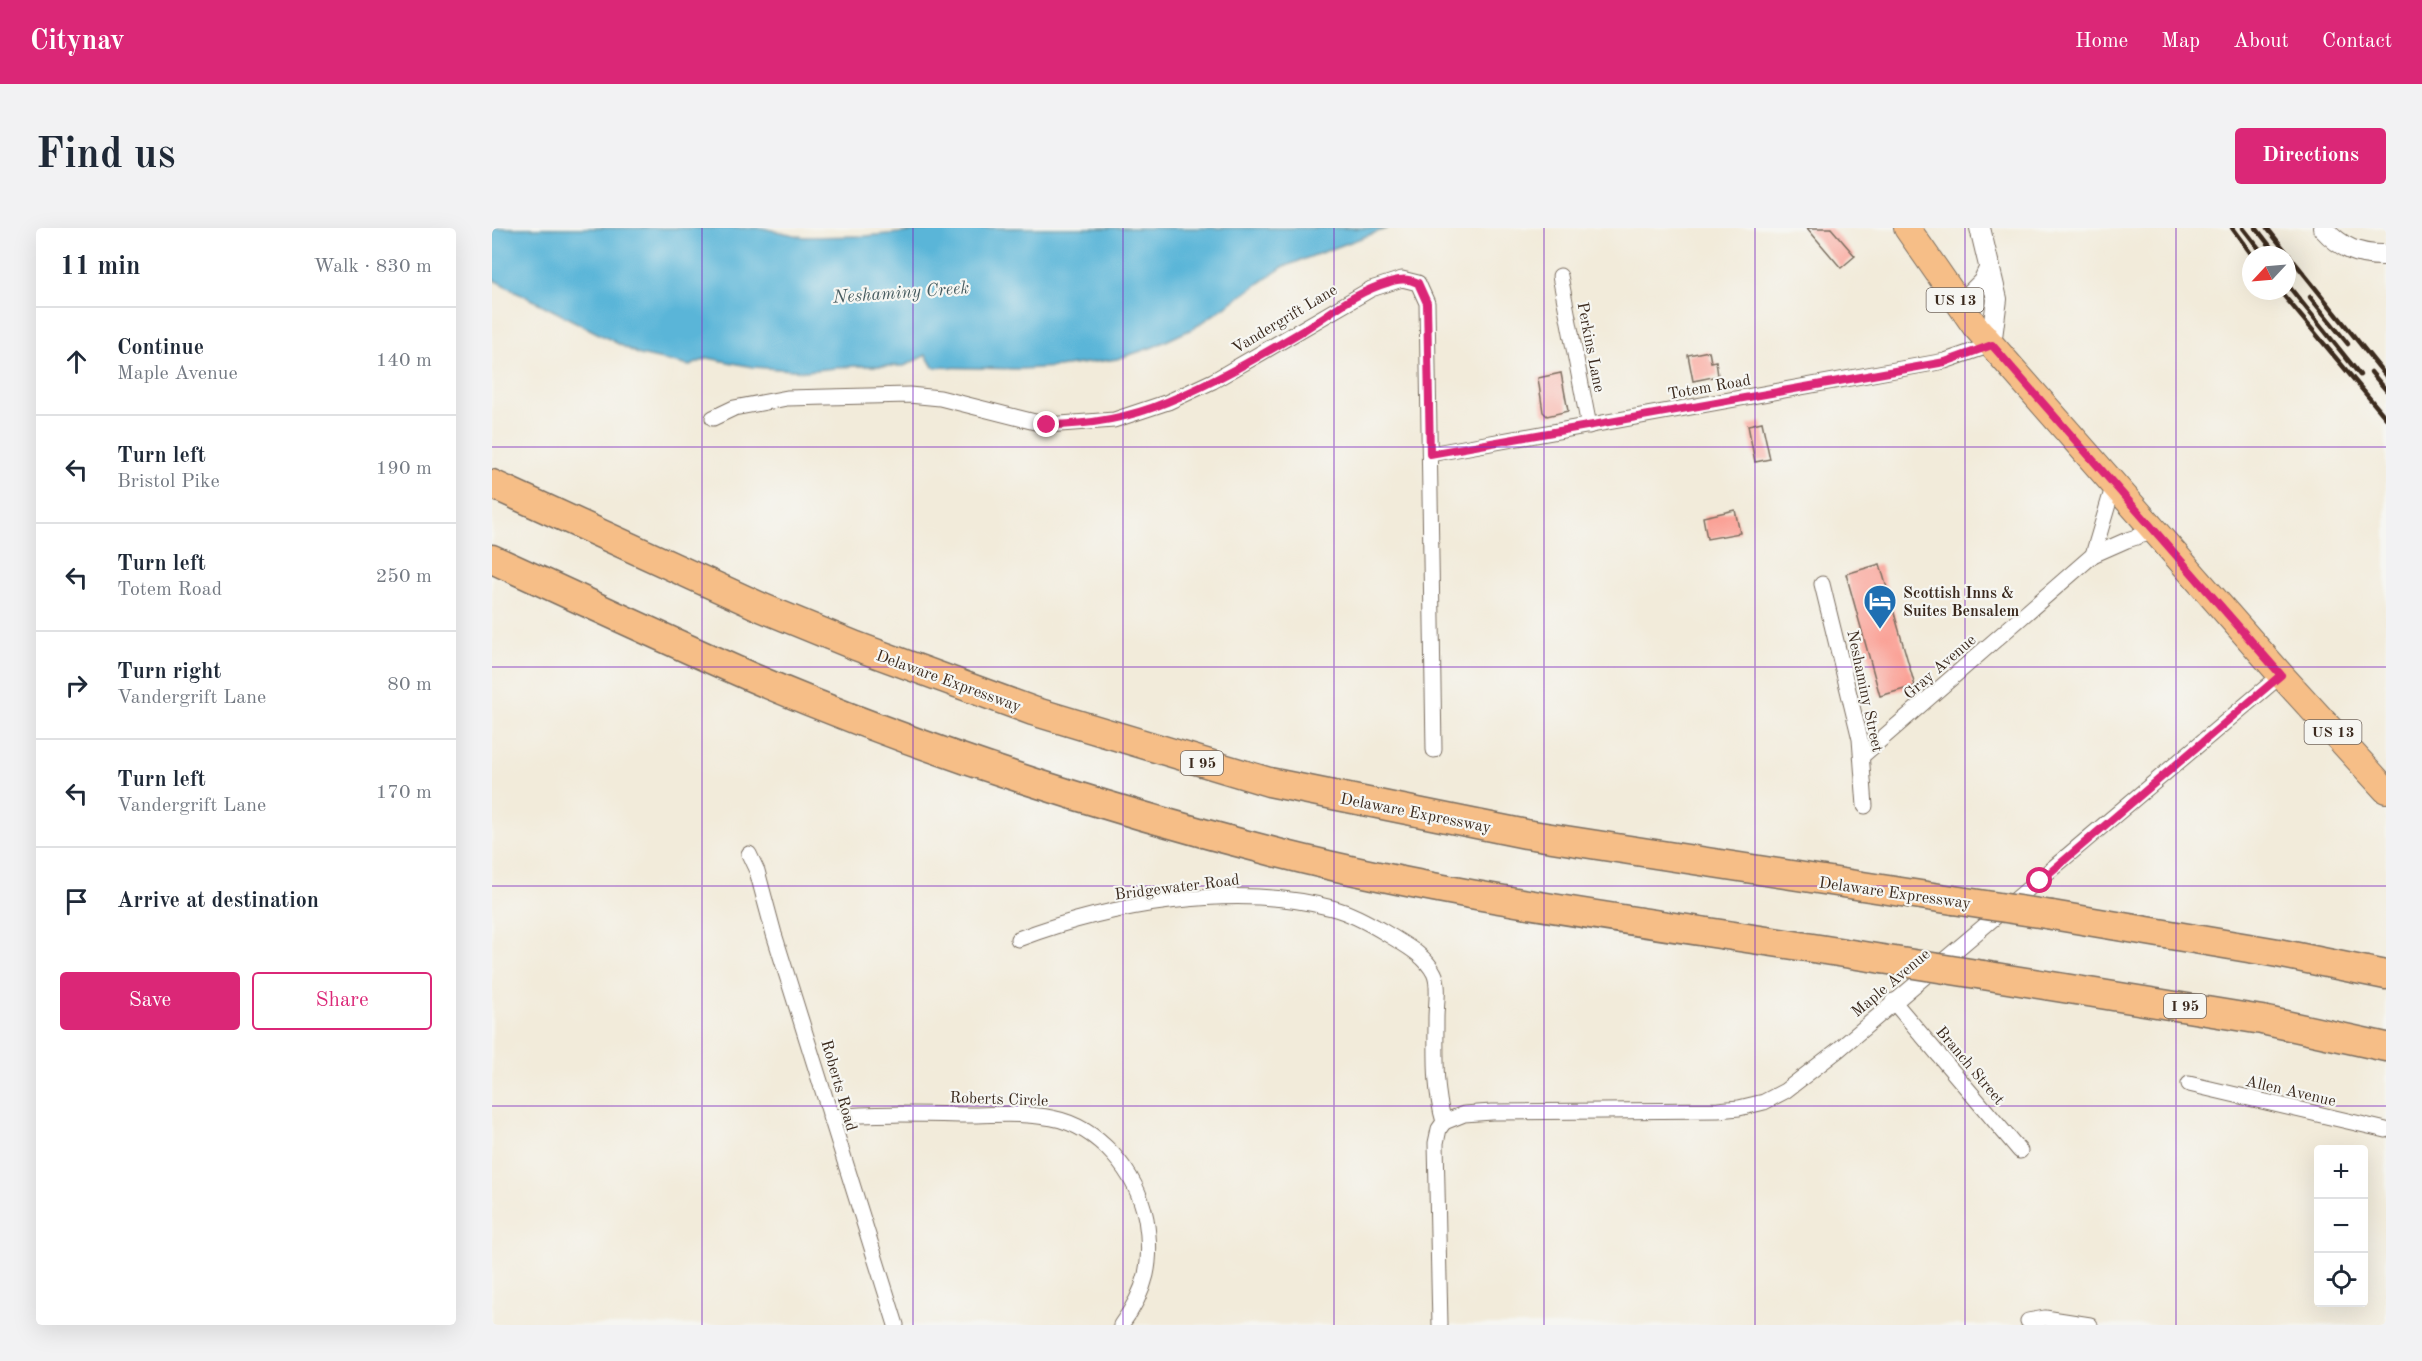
<!DOCTYPE html>
<meta charset="utf-8">
<style>
body{margin:0;font-family:"Old Standard TT",serif;background:#f2f2f3;color:#1f2937}
.controls{position:absolute;right:18px;bottom:18px;display:grid;overflow:hidden;border-radius:6px;box-shadow:0 6px 24px #0002}
.controls button{width:54px;height:54px;display:grid;place-items:center;padding:0;border:0;border-bottom:2px solid #e0e1e3;background:#fff;color:#1f2937;font:30px sans-serif}
.compass{position:absolute;left:1750px;top:18px;width:54px;height:54px;border-radius:50%;background:#fff;box-shadow:0 6px 24px #0002;rotate:244deg}
.stop{position:absolute;width:18px;height:18px;margin:-14px;border:4px solid #db2777;border-radius:50%;background:#fff}
.stop.end{background:#db2777;border-color:#fff;box-shadow:0 2px 6px #0008}
.list{margin:0;padding:0;list-style:none}
h2{display:flex;justify-content:space-between;align-items:center;height:78px;margin:0;padding:0 24px;font-size:26px}
h2 small{font-size:20px;font-weight:400;color:#747a83}
.list li{display:grid;grid-template-columns:39px 1fr auto;gap:18px;align-items:center;box-sizing:border-box;height:108px;padding:0 24px;border-top:2px solid #e0e1e3}
.list b{display:block;font-size:22px;white-space:nowrap}
.list p{margin:0;font-size:20px;white-space:nowrap;color:#747a83}
.list em{font-size:20px;font-style:normal;color:#747a83}
.actions{display:flex;gap:12px;padding:18px 24px}
.actions a{flex:1;padding:14px 0;border:2px solid #db2777;border-radius:6px;text-align:center;font-size:21px;color:#db2777}
.actions .main{background:#db2777;color:#fff}
.icon{flex:none;width:33px;height:33px;fill:none;stroke:currentColor;stroke-width:2;stroke-linecap:round;stroke-linejoin:round}
.map{position:relative;flex:none;width:1894px;height:1097px;overflow:hidden;border-radius:6px}
header{display:flex;align-items:center;gap:36px;box-sizing:border-box;height:84px;padding:0 30px;background:#db2777;color:#fff}
header strong{font-size:28px}
nav{display:flex;gap:33px;margin-inline-start:auto;font-size:21px}
.intro{display:flex;align-items:center;justify-content:space-between;box-sizing:border-box;height:144px;padding:0 36px}
h1{margin:0;font-size:42px}
.button{padding:15px 27px;border-radius:6px;background:#db2777;color:#fff;font-size:21px;font-weight:700}
main{display:flex;gap:36px;padding:0 36px}
aside{flex:1;background:#fff;border-radius:6px;box-shadow:0 6px 24px #0002}
.map>svg:first-child{display:block}
</style>
<header>
<strong>Citynav</strong>
<nav><a>Home</a><a>Map</a><a>About</a><a>Contact</a></nav>
</header>
<div class="intro"><h1>Find us</h1><a class="button">Directions</a></div>
<main>
<aside>
<h2>11 min<small>Walk · 830 m</small></h2>
<ul class="list">
<li><svg class="icon" aria-label="ahead" viewBox="0 0 24 24"><path d="M12 20V5M6 11l6-6 6 6"/></svg><div><b>Continue</b><p>Maple Avenue</p></div><em>140 m</em></li>
<li><svg class="icon" aria-label="left" viewBox="0 0 24 24"><path d="M17 20v-9H6M10 6l-5 5 5 5"/></svg><div><b>Turn left</b><p>Bristol Pike</p></div><em>190 m</em></li>
<li><svg class="icon" aria-label="left" viewBox="0 0 24 24"><path d="M17 20v-9H6M10 6l-5 5 5 5"/></svg><div><b>Turn left</b><p>Totem Road</p></div><em>250 m</em></li>
<li><svg class="icon" aria-label="right" viewBox="0 0 24 24"><path d="M7 20v-9h11M14 6l5 5-5 5"/></svg><div><b>Turn right</b><p>Vandergrift Lane</p></div><em>80 m</em></li>
<li><svg class="icon" aria-label="left" viewBox="0 0 24 24"><path d="M17 20v-9H6M10 6l-5 5 5 5"/></svg><div><b>Turn left</b><p>Vandergrift Lane</p></div><em>170 m</em></li>
<li><svg class="icon" aria-label="arrive" viewBox="0 0 24 24"><path d="M6 21V4h12l-3 4 3 4H6"/></svg><div><b>Arrive at destination</b></div></li>
</ul>
<div class="actions"><a class="main">Save</a><a>Share</a></div>
</aside>
<div class="map">
<svg width="1894" height="1097" viewBox="0 0 1894 1097">
<rect width="100%" height="100%" fill="#f6f6f2"/>
<filter id="ink" filterUnits="userSpaceOnUse"><feTurbulence type="fractalNoise" baseFrequency=".0167" numOctaves="2"/><feDisplacementMap in="SourceGraphic" scale="12" xChannelSelector="R" yChannelSelector="G"/><feConvolveMatrix kernelMatrix="1 2 1 2 8 2 1 2 1" color-interpolation-filters="sRGB"/></filter>
<filter id="wash" filterUnits="userSpaceOnUse"><feTurbulence type="fractalNoise" baseFrequency=".008" numOctaves="4" result="noise"/><feDisplacementMap in="SourceGraphic" scale="24" xChannelSelector="R" yChannelSelector="G"/><feGaussianBlur stdDeviation="1.35" result="paint"/><feColorMatrix in="noise" values="0 0 0 0 0 0 0 0 0 0 0 0 0 0 0 0 0 1.4 0 .05"/><feComposite in="paint" operator="in"/></filter>
<g filter="url(#wash)">
<rect width="100%" height="100%" fill="#f2ebda"/>
<polygon fill="#5ab5d8" stroke="#4a707b" stroke-width="1.5" points="0,0 270,0 312,9 374,8 462,0 896,0 791,39 702,100 661,119 625,131 566,139 528,141 441,139 434,127 412,138 362,138 314,143 261,139 216,130 198,138 148,127 0,51"/>
<g id="blocks">
<g fill="#faa297">
<polygon points="1315,0 1339,0 1363,28 1349,40"/>
<polygon points="1217,123 1219,134 1224,133 1226,148 1201,153 1196,127"/>
<polygon points="1069,145 1076,183 1055,188 1051,184 1046,150"/>
<polygon points="1270,194 1278,231 1263,234 1256,197"/>
<polygon points="1243,282 1248,305 1215,311 1211,289"/>
<polygon points="1388,336 1423,458 1388,468 1354,346"/>
</g>
</g>
</g>
<g filter="url(#ink)">
<use href="#blocks" fill-opacity="0" stroke="#7b6e60" stroke-width="1.5"/>
<g fill="none" stroke-linecap="round" stroke-linejoin="round">
<g stroke="#7b6e60" stroke-width="17">
<g id="minor">
<polyline points="1068,48 1097,198"/>
<polyline points="221,190 242,180 295,170 417,167 448,170 555,197 622,192 676,174 721,153 879,61 910,51 926,55 935,75 942,522"/>
<polyline points="938,226 1453,133 1499,117"/>
<polyline points="1601,327 1622,256"/>
<polyline points="1330,356 1368,511 1373,578"/>
<polyline points="1370,528 1601,327 1635,312 1663,303"/>
<polyline points="257,626 265,643 282,706 404,1097"/>
<path d="M 526,711 C 619,676 742,654 840,680 C 860,685 879,696 897,707 C 913,717 933,727 942,745 C 948,756 944,777 944,790 C 944,825 942,860 952,894 L 947,901 L 944,915 L 948,1097"/>
<polyline points="1401,773 1528,923"/>
<polyline points="1697,856 1894,902"/>
<path d="M 338,889 C 382,885 425,886 469,887 C 499,887 531,884 560,890 C 607,899 645,945 654,991 C 661,1034 655,1062 629,1097"/>
<polyline points="952,894 972,886 1000,884 1226,882 1247,880 1272,874 1293,863 1346,822 1789,447"/>
<polyline points="1536,1093 1553,1090 1598,1097"/>
</g>
</g>
<g stroke="#7b6e60" stroke-width="22">
<g id="tertiary">
<polyline points="1488,0 1505,71 1499,117"/>
<path d="M 1831,0 C 1849,20 1867,28 1894,27"/>
<polyline points="1467,78 1491,54 1498,39"/>
</g>
</g>
<g stroke="#7b6e60" stroke-width="28">
<polyline id="primary" points="1415,0 1483,98 1789,447 1894,562"/>
</g>
<g stroke="#7b6e60" stroke-width="31">
<g id="motorway">
<polyline points="0,256 271,380 364,418 541,483 777,554 1034,606 1461,672"/>
<path d="M 0,331 C 86,370 172,411 259,449 C 429,522 607,579 786,625 C 984,675 1189,698 1390,731"/>
<polyline points="1560,687 1786,725 1894,747"/>
<polyline points="1491,747 1770,792 1894,819"/>
</g>
</g>
<use href="#minor" stroke="#fff" stroke-width="15"/>
<use href="#tertiary" stroke="#fff" stroke-width="20"/>
<use href="#primary" stroke="#f6be87" stroke-width="26"/>
<use href="#motorway" stroke="#f6be87" stroke-width="28"/>
<g stroke="#3b2a1e" stroke-width="4.5">
<polyline points="1740,0 1760,27"/>
<polyline points="1751,0 1772,27"/>
<polyline points="1764,0 1785,27"/>
<polyline points="1775,0 1894,148"/>
<polyline points="1795,56 1868,147"/>
<polyline points="1788,63 1894,190"/>
<polyline points="1818,69 1856,116"/>
<polyline points="1879,144 1894,162"/>
</g>
<g stroke="#7b6e60" stroke-width="31" stroke-linecap="butt">
<g id="motorway-bridge">
<polyline points="1461,672 1560,687"/>
<polyline points="1390,731 1491,747"/>
</g>
</g>
<use href="#motorway-bridge" stroke="#f6be87" stroke-width="28"/>
</g>
</g>
<g fill="none" stroke-linecap="round" stroke-linejoin="round" filter="url(#ink)">
<path stroke="#db2777" stroke-width="8" d="M 555,197 C 597,197 637,190 675,174 C 722,155 768,128 812,102 C 839,85 864,64 895,55 C 906,51 915,50 926,55 L 935,75 L 938,226 L 1453,134 L 1500,117 L 1789,447 L 1548,653"/>
</g>
<path fill="none" stroke="#7b2cbf" stroke-width="1.5" stroke-opacity="0.55" d="M 210,0 L 210,1097M 421,0 L 421,1097M 631,0 L 631,1097M 842,0 L 842,1097M 1052,0 L 1052,1097M 1263,0 L 1263,1097M 1473,0 L 1473,1097M 1684,0 L 1684,1097M 0,219 L 1894,219M 0,439 L 1894,439M 0,658 L 1894,658M 0,878 L 1894,878"/>
<defs>
<g id="hotel-pin" transform="scale(1.725)"><path d="M0 17L-7.5 6A9.5 9.5 0 1 1 7.5 6Z" fill="#1f6fb2" stroke="#f6f6f2"/><path d="M-6-4.5h1.5V1H6V5H4.5V3h-9V5H-6ZM-4 0a1.8 1.8 0 1 1 3.6 0ZM.5 0V-2.5h3Q6-2.5 6 0Z" fill="#fff"/></g>
</defs>
<g fill-rule="evenodd">
<use href="#hotel-pin" x="1388" y="373"/>
</g>
<g text-anchor="middle" stroke-width="4.5" stroke-linejoin="round" paint-order="stroke">
<g fill="#f6f6f2" stroke="#73675e" stroke-width="1.5">
<rect x="1434.5" y="60" width="57" height="24" rx="4.5"/>
<rect x="1812.5" y="492" width="57" height="24" rx="4.5"/>
<rect x="689" y="523" width="42" height="24" rx="4.5"/>
<rect x="1672" y="766" width="42" height="24" rx="4.5"/>
</g>
<g font-size="15" font-weight="bold" fill="#3b2a1e">
<text x="1463" y="77">US 13</text>
<text x="1841" y="509">US 13</text>
<text x="710" y="540">I 95</text>
<text x="1693" y="783">I 95</text>
</g>
<g font-size="16" fill="#3b2a1e" stroke="#f6f6f2">
<text transform="translate(792 90) rotate(-31)" y="6">Vandergrift Lane</text>
<text transform="translate(1100 119) rotate(79)" y="6">Perkins Lane</text>
<text transform="translate(1217 158) rotate(-10)" y="6">Totem Road</text>
<text transform="translate(1447 438) rotate(-41)" y="6">Gray Avenue</text>
<text transform="translate(457 452) rotate(20)" y="6">Delaware Expressway</text>
<text transform="translate(1374 463) rotate(78)" y="6">Neshaminy Street</text>
<text transform="translate(924 584) rotate(11)" y="6">Delaware Expressway</text>
<text transform="translate(685 658) rotate(-7)" y="6">Bridgewater Road</text>
<text transform="translate(1403 664) rotate(8)" y="6">Delaware Expressway</text>
<text transform="translate(1398 754) rotate(-40)" y="6">Maple Avenue</text>
<text transform="translate(1479 837) rotate(50)" y="6">Branch Street</text>
<text transform="translate(348 857) rotate(74)" y="6">Roberts Road</text>
<text transform="translate(1799 862) rotate(13)" y="6">Allen Avenue</text>
<text transform="translate(507 870) rotate(2)" y="6">Roberts Circle</text>
</g>
<g font-size="16" font-weight="bold" fill="#3b2a1e" stroke="#f6f6f2" text-anchor="start">
<text x="1411" y="370">Scottish Inns &amp;<tspan x="1411" dy="18">Suites Bensalem</tspan></text>
</g>
<g font-size="18" font-style="italic" fill="#465b5f" stroke="#f6f6f2">
<text transform="translate(409 64) rotate(-4)" y="6">Neshaminy Creek</text>
</g>
</g>
</svg>
<div class="controls">
<button>+</button>
<button>−</button>
<button><svg class="icon" aria-label="locate" viewBox="0 0 24 24"><circle cx="12" cy="12" r="6"/><path d="M12 2v4M12 18v4M2 12h4M18 12h4"/></svg></button>
</div>
<svg class="compass" viewBox="-18 -18 36 36"><path d="M0-13l5 13h-10z" fill="#e53935"/><path d="M0 13l5-13h-10z" fill="#747a83"/></svg>
<div class="stop" style="left:1548px;top:653px"></div>
<div class="stop end" style="left:555px;top:197px"></div>
</div>
</main>
